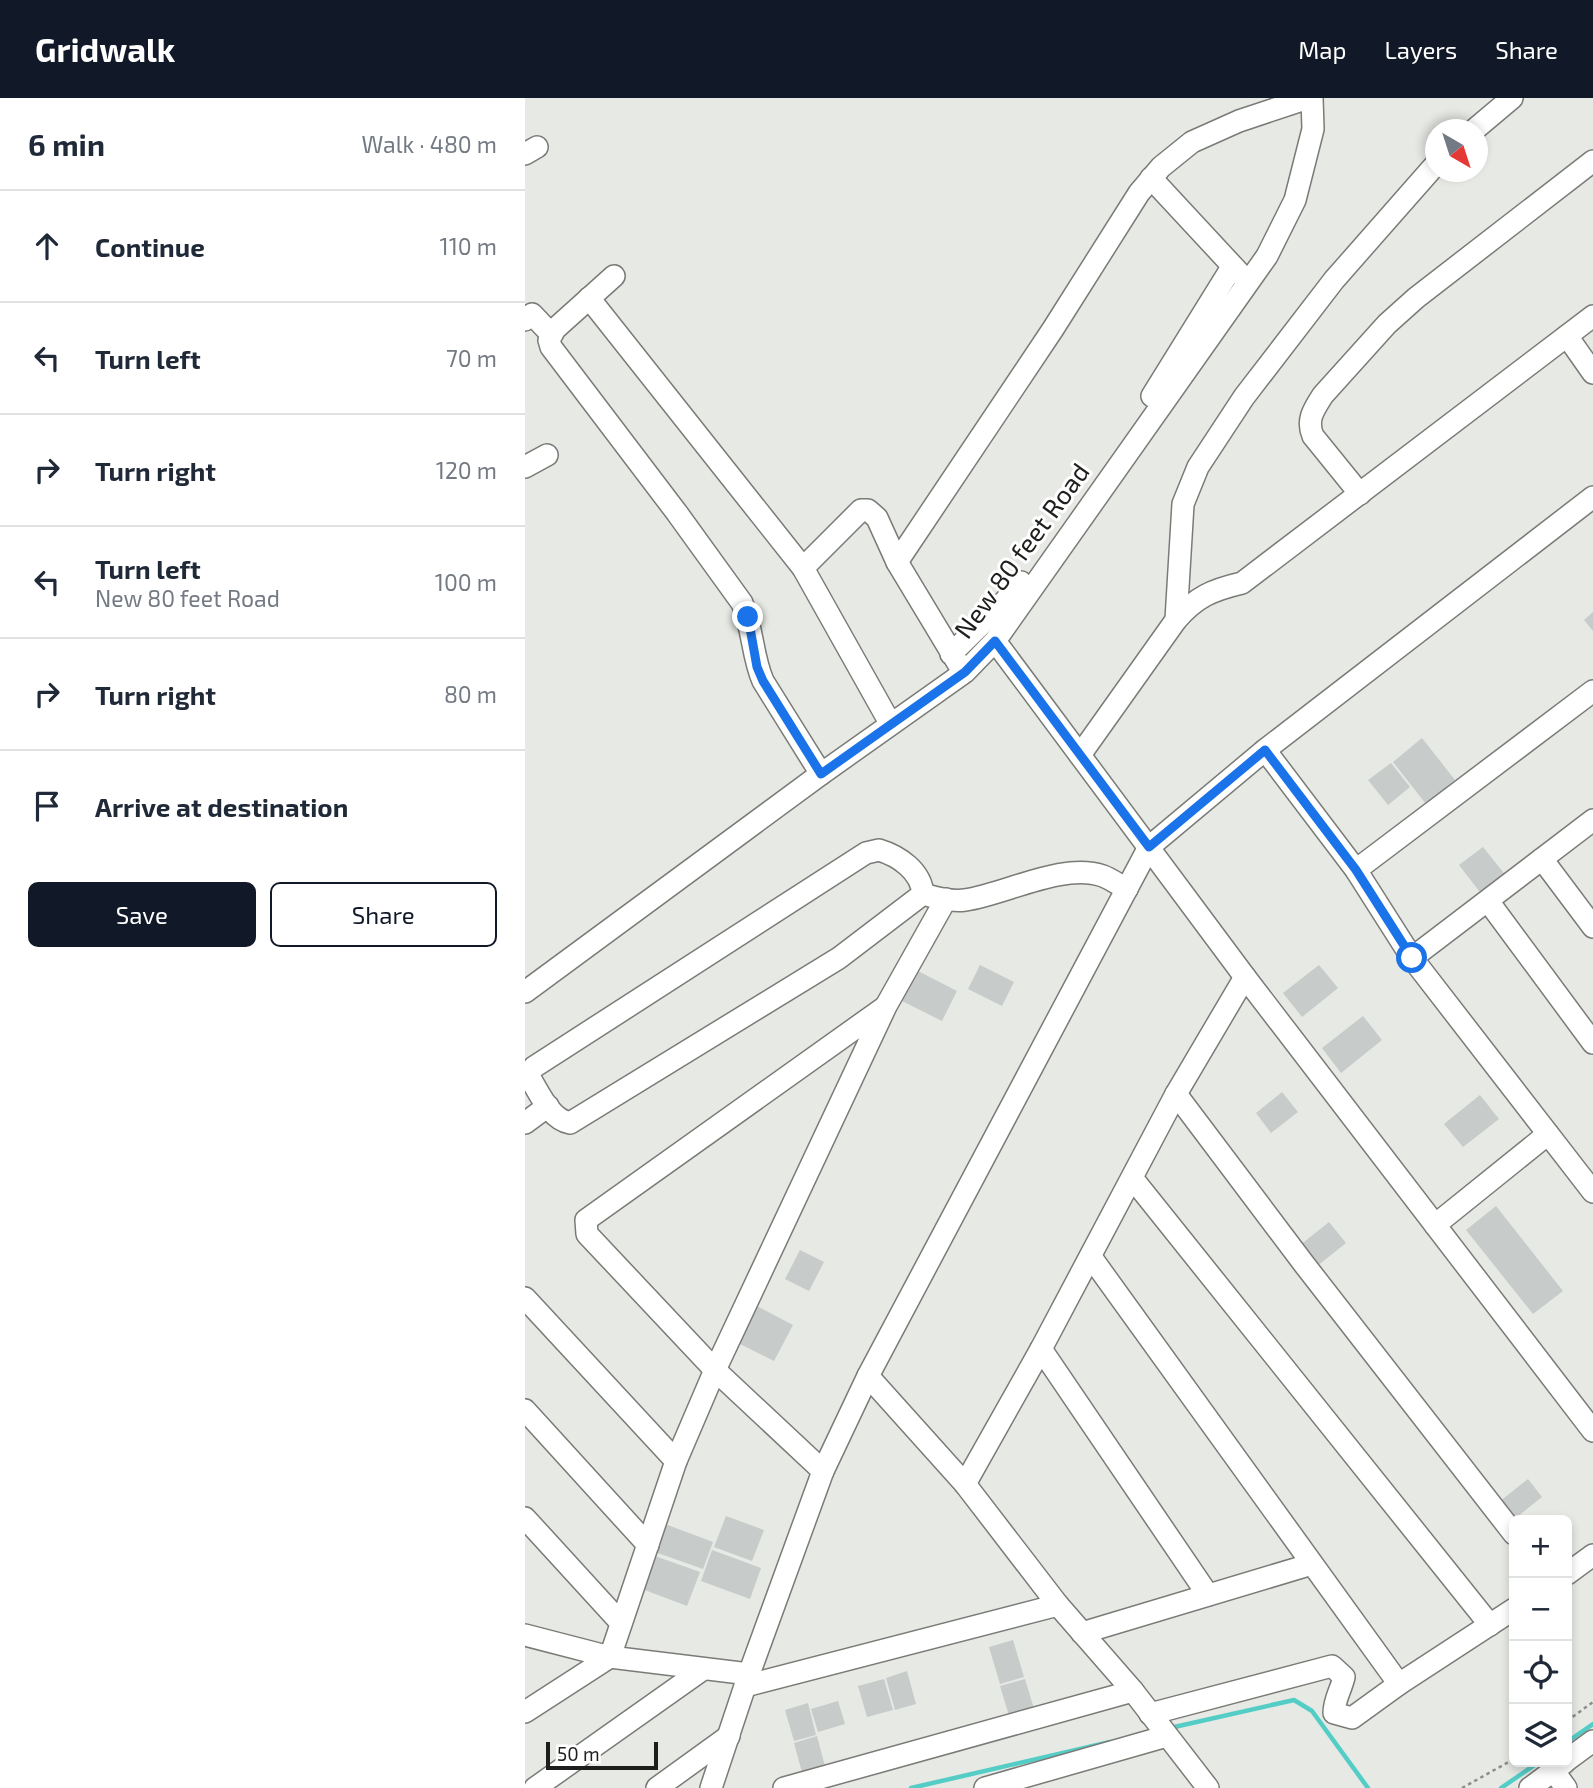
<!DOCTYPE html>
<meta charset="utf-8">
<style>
body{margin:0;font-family:"Exo 2",sans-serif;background:#f2f2f3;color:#1f2937}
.controls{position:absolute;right:21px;bottom:21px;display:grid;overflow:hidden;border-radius:10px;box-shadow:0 4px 10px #0003}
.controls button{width:63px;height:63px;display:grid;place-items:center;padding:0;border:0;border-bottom:2px solid #e0e1e3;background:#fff;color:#1f2937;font:35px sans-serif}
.compass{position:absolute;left:900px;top:21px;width:63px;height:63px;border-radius:50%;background:#fff;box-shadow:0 4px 10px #0003;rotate:141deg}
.scale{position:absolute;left:21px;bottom:18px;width:112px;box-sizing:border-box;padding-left:7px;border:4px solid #1e1e1d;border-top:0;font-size:19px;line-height:24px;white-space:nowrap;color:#1e1e1d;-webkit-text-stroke:5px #fff;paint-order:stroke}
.stop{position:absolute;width:21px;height:21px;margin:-16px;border:5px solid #1a73e8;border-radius:50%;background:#fff}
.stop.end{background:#1a73e8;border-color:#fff;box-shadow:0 2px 7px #0008}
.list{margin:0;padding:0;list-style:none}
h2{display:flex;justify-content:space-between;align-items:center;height:91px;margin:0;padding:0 28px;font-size:30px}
h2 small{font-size:23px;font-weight:400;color:#747a83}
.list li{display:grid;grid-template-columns:46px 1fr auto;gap:21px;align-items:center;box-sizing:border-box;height:112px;padding:0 28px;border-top:2px solid #e0e1e3}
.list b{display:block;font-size:26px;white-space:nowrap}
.list p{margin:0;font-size:23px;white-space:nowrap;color:#747a83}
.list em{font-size:23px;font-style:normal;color:#747a83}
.actions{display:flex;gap:14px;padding:21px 28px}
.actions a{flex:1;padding:16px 0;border:2px solid #111827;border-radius:10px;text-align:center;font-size:24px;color:#111827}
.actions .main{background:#111827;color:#fff}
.icon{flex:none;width:38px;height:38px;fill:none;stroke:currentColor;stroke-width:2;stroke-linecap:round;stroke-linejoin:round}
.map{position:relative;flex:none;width:1068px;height:1690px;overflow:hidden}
header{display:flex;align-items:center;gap:42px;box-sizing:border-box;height:98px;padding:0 35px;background:#111827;color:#fff}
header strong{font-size:33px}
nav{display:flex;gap:38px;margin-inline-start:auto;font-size:24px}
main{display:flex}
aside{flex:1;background:#fff}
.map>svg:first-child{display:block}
</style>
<header>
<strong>Gridwalk</strong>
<nav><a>Map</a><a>Layers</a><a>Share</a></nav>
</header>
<main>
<aside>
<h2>6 min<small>Walk · 480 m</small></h2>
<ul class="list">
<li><svg class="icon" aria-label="ahead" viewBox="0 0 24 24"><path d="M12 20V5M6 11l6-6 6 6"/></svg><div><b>Continue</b></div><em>110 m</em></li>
<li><svg class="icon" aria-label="left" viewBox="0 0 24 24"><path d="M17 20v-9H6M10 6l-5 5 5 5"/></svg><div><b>Turn left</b></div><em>70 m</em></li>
<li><svg class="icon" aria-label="right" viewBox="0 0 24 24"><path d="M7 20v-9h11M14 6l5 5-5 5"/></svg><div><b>Turn right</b></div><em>120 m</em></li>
<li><svg class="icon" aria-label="left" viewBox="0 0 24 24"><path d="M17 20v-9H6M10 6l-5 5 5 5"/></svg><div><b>Turn left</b><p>New 80 feet Road</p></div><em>100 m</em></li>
<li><svg class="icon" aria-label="right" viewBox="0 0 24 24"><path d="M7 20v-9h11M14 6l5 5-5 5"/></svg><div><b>Turn right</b></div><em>80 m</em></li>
<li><svg class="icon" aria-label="arrive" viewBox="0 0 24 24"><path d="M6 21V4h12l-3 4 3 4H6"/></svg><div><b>Arrive at destination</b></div></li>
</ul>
<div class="actions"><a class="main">Save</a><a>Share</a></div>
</aside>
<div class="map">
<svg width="1068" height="1690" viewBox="0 0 1068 1690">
<rect width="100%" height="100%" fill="#e7e9e5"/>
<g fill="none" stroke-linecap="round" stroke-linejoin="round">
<g stroke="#55cdc7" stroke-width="4.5">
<polyline points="645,1630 769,1602 787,1613 843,1690"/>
<polyline points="1042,1644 1068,1626"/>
<polyline points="386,1690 585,1644"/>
<polyline points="976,1690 1014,1664"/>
</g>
</g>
<g fill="#c7cbc9">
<polygon points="1068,514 1068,533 1059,522"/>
<polygon points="897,640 930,682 901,706 868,664"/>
<polygon points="866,665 885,689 863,707 843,682"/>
<polygon points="958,749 982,779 958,798 934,767"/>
<polygon points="455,867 489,884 477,908 443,891"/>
<polygon points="794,867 813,890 777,919 758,895"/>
<polygon points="393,873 432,893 417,923 377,903"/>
<polygon points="838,918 857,942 816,975 797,950"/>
<polygon points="757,994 773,1014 746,1035 731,1015"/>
<polygon points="955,997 974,1021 938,1049 919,1026"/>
<polygon points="971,1108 1038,1193 1008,1216 941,1132"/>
<polygon points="804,1124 821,1145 791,1169 774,1148"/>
<polygon points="275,1152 299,1164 284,1193 260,1181"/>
<polygon points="226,1205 268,1227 249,1263 207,1242"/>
<polygon points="1003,1381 1017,1399 988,1422 974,1404"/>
<polygon points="201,1418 239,1432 227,1463 189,1449"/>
<polygon points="140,1426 188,1444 178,1471 130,1454"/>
<polygon points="187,1452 236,1470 225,1501 176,1483"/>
<polygon points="130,1458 175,1474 162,1508 117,1491"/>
<polygon points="488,1542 499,1579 475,1586 464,1549"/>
<polygon points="382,1573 391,1606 370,1612 361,1580"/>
<polygon points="359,1581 368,1612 342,1619 333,1588"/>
<polygon points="500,1581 510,1614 485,1621 475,1588"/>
<polygon points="313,1603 320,1626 293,1634 286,1611"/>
<polygon points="283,1605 291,1637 269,1643 260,1612"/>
<polygon points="292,1638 301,1672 278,1678 269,1645"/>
</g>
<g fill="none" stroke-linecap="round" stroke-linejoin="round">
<g stroke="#7a7b77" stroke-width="24">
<g id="minor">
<polyline points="949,32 987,0"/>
<polyline points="0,56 12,49"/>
<polyline points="626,80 717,178"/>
<path d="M 89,178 L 30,231 L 24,242 L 26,249 L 152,415 L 217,505 C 228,530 227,558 238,583 L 296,676"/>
<polyline points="64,200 278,470 365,625"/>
<polyline points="0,222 7,216 26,236"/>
<polyline points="1042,238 1068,275"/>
<polyline points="627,298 707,169"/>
<polyline points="0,369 22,357"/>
<path d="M 835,396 L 788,338 C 781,322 789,311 798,297 L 862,226 L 891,200 L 1068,63"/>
<polyline points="372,464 528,231 614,95 636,69 667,44 714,23 783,0"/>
<polyline points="278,470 336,412 343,412 352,420 372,464 434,567"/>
<polyline points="651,522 658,406 673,369 719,299 809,182 911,66"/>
<polyline points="470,543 720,879 1068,1333"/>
<polyline points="426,556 480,503 496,484"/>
<polyline points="740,652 831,772 887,860 1068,1094"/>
<path d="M 555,657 L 651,522 C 671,499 687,492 717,485 L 1068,218"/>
<polyline points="1017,761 1068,829"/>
<polyline points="831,772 1068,593"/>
<path d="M 398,796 C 396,773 374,758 354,752 L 341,755 L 9,969 L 4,976 L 5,980 C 15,996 25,1021 45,1025 L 314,860 L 398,796 C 411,800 426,804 440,802 C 481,796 538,764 578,778 C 586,781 594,787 602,791"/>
<polyline points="963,803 1068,945"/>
<polyline points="887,860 1068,722"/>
<polyline points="0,894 296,676 440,574 470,543 742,158 770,102 788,31 787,0"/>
<polyline points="651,996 779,1166 989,1436"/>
<polyline points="0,1025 23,1008"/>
<polyline points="608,1081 965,1527"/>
<polyline points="910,1127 1023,1036"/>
<polyline points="566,1159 874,1586"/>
<polyline points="0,1200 151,1363"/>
<polyline points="516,1251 683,1497"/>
<polyline points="343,1278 440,1386 533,1507 608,1593"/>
<polyline points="0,1312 123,1447"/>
<polyline points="298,1373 190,1272 62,1136 61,1122 360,909"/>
<polyline points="440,1386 516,1251 651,996 720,879"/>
<polyline points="0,1420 96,1525"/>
<polyline points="1042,1476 1068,1457"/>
<polyline points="557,1535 787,1466"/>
<polyline points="0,1537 85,1559 224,1576"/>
<polyline points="220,1588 533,1507"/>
<polyline points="0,1614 85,1559 151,1363 190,1272 361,908 421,801"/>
<path d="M 625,1616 L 807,1568 L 819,1579 C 816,1592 809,1602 809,1615 L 827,1620 L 874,1586 L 989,1511"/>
<polyline points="1042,1662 1068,1643"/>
<polyline points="1028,1672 1041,1690"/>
<polyline points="10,1690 177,1572"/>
<polyline points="132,1690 204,1638"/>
<polyline points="186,1690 224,1576 298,1373 343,1278 624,749 740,652 1068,399"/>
<polyline points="259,1690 608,1593 683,1690"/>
<polyline points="460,1690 642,1638"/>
<polyline points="1005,1690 1040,1664"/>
</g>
</g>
<g stroke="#8d8e8c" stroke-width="2.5" stroke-dasharray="3.5 3.5" stroke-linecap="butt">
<polyline points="1042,1623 1068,1604"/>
<polyline points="937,1690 989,1661"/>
</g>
<use href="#minor" stroke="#fff" stroke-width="21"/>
</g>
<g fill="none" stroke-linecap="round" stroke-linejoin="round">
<polyline stroke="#1a73e8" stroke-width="9" points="223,519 232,569 238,583 296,676 440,574 470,543 624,749 740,652 831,772 887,860"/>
</g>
<g text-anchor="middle" stroke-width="6" stroke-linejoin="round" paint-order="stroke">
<g font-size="26" fill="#1e1e1d" stroke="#fff">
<text transform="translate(497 453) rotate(-54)" y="9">New 80 feet Road</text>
</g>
</g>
</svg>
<div class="controls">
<button>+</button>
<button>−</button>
<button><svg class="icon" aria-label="locate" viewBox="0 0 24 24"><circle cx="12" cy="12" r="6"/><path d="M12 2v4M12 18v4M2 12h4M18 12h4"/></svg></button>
<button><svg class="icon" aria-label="layers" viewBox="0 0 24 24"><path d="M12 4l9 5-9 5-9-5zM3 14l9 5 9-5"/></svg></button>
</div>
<svg class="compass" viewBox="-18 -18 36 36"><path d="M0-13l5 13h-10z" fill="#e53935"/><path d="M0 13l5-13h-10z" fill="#747a83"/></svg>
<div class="scale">50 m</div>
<div class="stop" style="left:887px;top:860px"></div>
<div class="stop end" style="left:223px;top:519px"></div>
</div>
</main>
